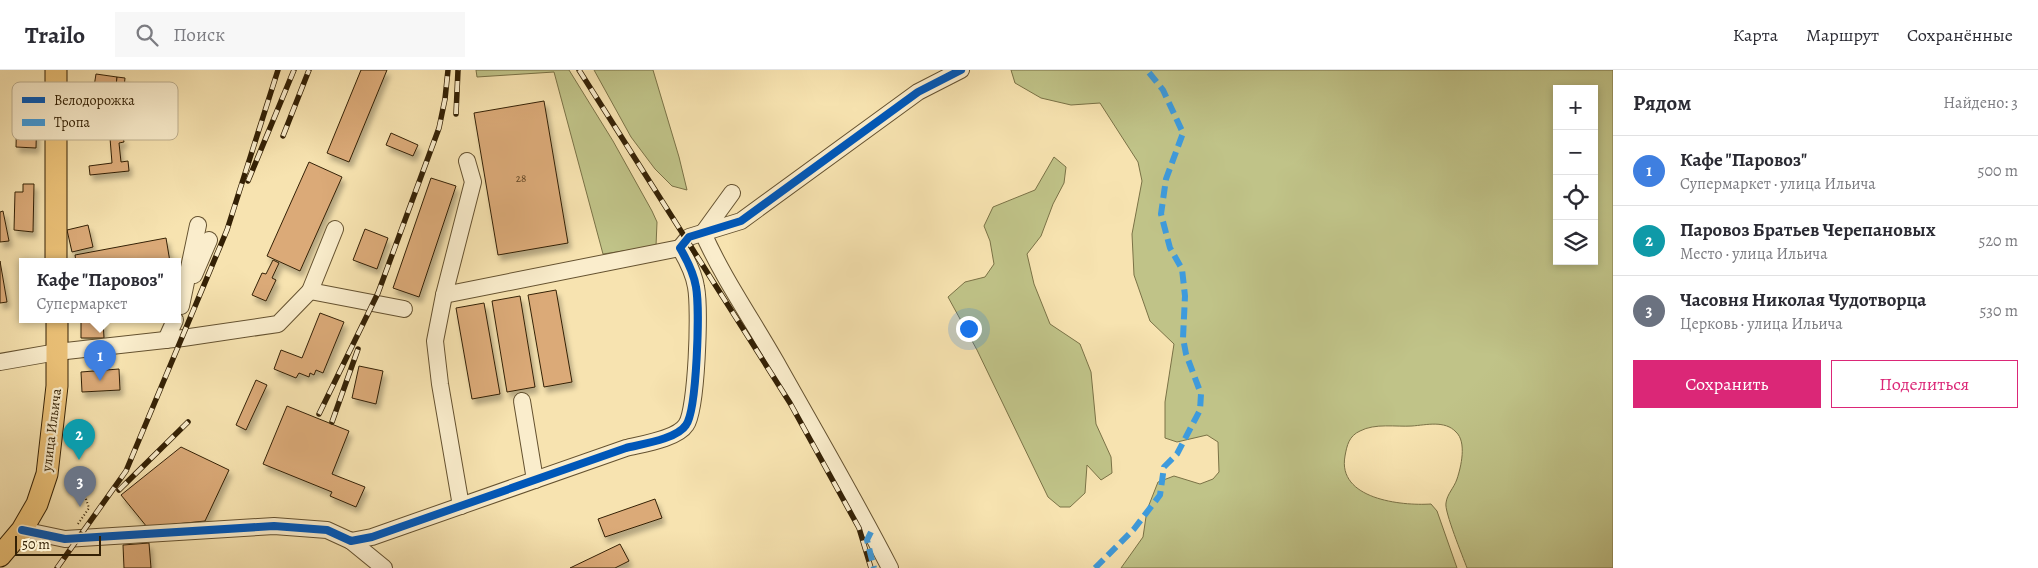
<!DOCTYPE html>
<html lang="ru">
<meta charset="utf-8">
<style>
body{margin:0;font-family:Alegreya,serif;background:#f7f7f7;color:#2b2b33}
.controls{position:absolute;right:15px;top:15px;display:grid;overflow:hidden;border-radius:0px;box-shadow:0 2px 8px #0003}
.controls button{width:45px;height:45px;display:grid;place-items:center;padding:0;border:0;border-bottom:1px solid #e1e1e2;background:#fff;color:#2b2b33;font:25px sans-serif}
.scale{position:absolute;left:15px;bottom:12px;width:86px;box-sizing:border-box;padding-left:5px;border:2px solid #342105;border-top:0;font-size:14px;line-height:18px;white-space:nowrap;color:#342105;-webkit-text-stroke:4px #faedcc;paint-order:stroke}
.you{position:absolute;left:968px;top:258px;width:18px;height:18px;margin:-12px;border:4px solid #fff;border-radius:50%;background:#1a73e8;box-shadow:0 0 0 8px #1a73e833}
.badge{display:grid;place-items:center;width:32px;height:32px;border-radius:50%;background:#db2777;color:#fff;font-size:16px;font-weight:700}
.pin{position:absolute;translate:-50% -41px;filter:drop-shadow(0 1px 2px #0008)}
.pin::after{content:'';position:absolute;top:26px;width:18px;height:15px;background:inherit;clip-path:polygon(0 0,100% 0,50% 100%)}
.popup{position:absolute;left:19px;top:188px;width:162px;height:65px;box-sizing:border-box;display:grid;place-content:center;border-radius:0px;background:#fff;filter:drop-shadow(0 1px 4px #0005);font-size:16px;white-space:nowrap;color:#7c7c81}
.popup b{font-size:19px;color:#2b2b33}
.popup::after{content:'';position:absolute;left:50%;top:100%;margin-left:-10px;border:10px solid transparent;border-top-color:#fff}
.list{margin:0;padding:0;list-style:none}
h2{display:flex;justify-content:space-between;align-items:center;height:65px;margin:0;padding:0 20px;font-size:21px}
h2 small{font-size:16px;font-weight:400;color:#7c7c81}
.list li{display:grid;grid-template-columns:32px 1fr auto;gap:15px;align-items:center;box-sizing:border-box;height:70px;padding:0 20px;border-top:1px solid #e1e1e2}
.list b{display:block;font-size:19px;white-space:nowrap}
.list p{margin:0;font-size:16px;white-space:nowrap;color:#7c7c81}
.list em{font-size:16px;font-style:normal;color:#7c7c81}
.actions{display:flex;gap:10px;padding:15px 20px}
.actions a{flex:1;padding:11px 0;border:1px solid #db2777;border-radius:0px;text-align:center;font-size:18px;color:#db2777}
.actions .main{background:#db2777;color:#fff}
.icon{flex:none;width:28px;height:28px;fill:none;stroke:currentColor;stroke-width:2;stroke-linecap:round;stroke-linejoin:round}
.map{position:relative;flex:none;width:1613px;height:498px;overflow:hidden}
header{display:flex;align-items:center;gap:30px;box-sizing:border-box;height:70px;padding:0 25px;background:#fff;border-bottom:1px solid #e1e1e2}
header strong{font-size:24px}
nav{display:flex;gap:28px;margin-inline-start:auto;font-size:18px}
.search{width:350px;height:45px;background:#f7f7f7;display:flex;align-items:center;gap:12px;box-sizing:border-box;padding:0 18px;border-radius:0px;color:#7c7c81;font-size:19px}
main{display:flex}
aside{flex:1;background:#fff}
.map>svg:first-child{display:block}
</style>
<header>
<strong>Trailo</strong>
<div class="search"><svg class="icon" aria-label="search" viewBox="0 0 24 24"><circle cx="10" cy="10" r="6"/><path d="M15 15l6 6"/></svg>Поиск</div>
<nav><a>Карта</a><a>Маршрут</a><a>Сохранённые</a></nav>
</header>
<main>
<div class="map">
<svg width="1613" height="498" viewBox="0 0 1613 498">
<defs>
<filter id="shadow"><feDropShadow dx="3" dy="5.5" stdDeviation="2.5" flood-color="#0004"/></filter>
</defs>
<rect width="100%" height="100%" fill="#f7e3b0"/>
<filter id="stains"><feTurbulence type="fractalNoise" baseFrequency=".004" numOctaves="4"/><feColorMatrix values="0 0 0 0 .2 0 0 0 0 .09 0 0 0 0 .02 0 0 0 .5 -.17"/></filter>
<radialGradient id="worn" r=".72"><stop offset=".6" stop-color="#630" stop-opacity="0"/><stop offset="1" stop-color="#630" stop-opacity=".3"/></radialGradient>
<g fill="#c0c388" stroke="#7a7246" fill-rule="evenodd">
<polygon points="476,0 569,0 613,71 652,141 657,152 656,176 603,184 554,2 477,7"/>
<polygon points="594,0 653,0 679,87 687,120 672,116 655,99 631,67"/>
<path d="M 1011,0 L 1613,0 L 1613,498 L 1467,498 C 1463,487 1444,441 1446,433 C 1447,424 1454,418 1457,409 C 1461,397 1467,372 1456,362 C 1445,350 1426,355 1412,356 C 1396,357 1375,353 1360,361 C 1349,366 1347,375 1345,386 C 1337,429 1401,436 1431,434 L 1437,441 L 1457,498 L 1121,498 L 1143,467 L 1147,440 L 1158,412 L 1174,406 L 1200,414 L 1213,409 L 1219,402 L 1218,372 L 1207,365 L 1177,372 L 1165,368 L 1165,332 L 1174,274 L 1150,251 L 1134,205 L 1132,164 L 1142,111 L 1138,92 L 1100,33 L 1071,35 L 1041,28 L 1015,13 ZM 1557,19 L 1594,19 L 1594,191 L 1557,191 Z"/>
<polygon points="1054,87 1066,97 1064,113 1053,134 1041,166 1027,184 1034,214 1050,254 1080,274 1091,302 1096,354 1111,387 1112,403 1101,410 1087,395 1085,423 1070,437 1060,437 1048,427 977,280 948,227 965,212 985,207 994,194 990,171 984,156 993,137 1035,120"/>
</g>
<g fill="#dbaa78" stroke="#342105" filter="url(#shadow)">
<polygon points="361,0 387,0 349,92 327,83"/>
<polygon points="96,4 117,7 115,26 93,23"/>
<polygon points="117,7 125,8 123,27 115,26"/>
<polygon points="544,31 568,173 498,185 474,43"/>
<polygon points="17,38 37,39 36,78 16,77"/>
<polygon points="391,63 418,75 413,86 386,75"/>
<polygon points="123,67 124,72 119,73 121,92 128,91 129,101 90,105 89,96 112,93 110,68"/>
<polygon points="309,92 342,107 300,201 267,186"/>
<polygon points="431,108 456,116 419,227 393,218"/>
<polygon points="23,114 34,114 33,162 14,160 15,122 23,122"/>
<polygon points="3,141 9,171 0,172 0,142"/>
<polygon points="88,155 93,177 72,182 67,160"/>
<polygon points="365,159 388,168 377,199 353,190"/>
<polygon points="166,168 170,192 76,192 75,185"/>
<polygon points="273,190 279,193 272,208 276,210 266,231 252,225 262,203 266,204"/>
<polygon points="0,191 7,232 0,233"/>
<polygon points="556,220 572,312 544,317 528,225"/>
<polygon points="520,226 535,317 507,322 492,231"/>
<polygon points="484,233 500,324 472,329 456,238"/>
<polygon points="320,243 344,252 323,303 316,300 314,305 310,303 309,307 299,303 296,308 274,299 281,280 302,288"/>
<polygon points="81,250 103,250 104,268 81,268"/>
<polygon points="359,296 383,301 376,334 352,328"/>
<polygon points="119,299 120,320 82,322 81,302"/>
<polygon points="256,310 267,315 246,360 236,355"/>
<polygon points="287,336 349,361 332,404 365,417 356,437 330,426 332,422 263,394"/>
<polygon points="181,377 229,400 205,451 147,457 121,425"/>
<polygon points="655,429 662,448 605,467 598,449"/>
<polygon points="149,473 151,498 124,498 123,475"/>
<polygon points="620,474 629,491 615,498 570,498"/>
</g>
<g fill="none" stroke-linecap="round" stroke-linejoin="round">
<g stroke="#655230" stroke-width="18">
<g id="minor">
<path d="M 732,123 L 703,163 C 723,208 751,248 776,292 C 814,360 854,428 890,498"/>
<polyline points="194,205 209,170"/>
<polyline points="310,221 404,239"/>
<polyline points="444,225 680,178"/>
<polyline points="181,236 198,155"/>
<polyline points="166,270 175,250"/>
<polyline points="0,292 57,282 183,268 278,254 310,221 335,159"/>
<polyline points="522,331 535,410"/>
<polyline points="461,436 440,314 435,271 444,225 473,112 467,91"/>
<path d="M 22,460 L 65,469 L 274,456 L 327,460 L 351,471 L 372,467 L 626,378 C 642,374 677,369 686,355 C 697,340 700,238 696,217 C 694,204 687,190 680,178 L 689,167 L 741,151 L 918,22 L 961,0"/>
<polyline points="351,471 384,498"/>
</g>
</g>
<g stroke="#342105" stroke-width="23">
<g id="major">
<polyline points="56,0 56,192"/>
<polyline points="0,486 22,460 37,434 47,404 57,316 57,250"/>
</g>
</g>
<polyline stroke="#342105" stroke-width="2" stroke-dasharray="1 2.5" stroke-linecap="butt" points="78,454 89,438 85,426 94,404"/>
<use href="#minor" stroke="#faedcc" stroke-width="16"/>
<use href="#major" stroke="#ecc278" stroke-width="21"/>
<g stroke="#342105" stroke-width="5.5">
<g id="rail">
<polyline points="579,0 790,333 859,458 871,498"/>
<polyline points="456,44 458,0"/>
<polyline points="283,66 309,0"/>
<polyline points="248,111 294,0"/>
<polyline points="319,344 378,223 439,58 445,29 448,0"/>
<polyline points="332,352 358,279"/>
<polyline points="119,420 188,352"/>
<polyline points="57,498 126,401 227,160 278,0"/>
</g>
</g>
<use href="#rail" stroke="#faedcc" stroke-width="4" stroke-dasharray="11" stroke-linecap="butt"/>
<g stroke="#3e9bdd" stroke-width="6" stroke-dasharray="12 6" stroke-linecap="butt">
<polyline points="871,462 867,470 874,498"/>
<polyline points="1095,498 1134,459 1160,425 1164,397 1177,384 1200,340 1201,324 1186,284 1183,268 1185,226 1182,199 1170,178 1161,144 1166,109 1183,63 1163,20 1147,0"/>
</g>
<g stroke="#faedcc" stroke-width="11">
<path id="cycleway" d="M 22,460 L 65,469 L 274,456 L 327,460 L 351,471 L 372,467 L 626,378 C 642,374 677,369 686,355 C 697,340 700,238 696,217 C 694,204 687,190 680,178 L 689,167 L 741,151 L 918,22 L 961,0"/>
</g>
<use href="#cycleway" stroke="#0057b8" stroke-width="8"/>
</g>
<g text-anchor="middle" stroke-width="4.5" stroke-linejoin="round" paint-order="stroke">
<g font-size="11" fill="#5e4322">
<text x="521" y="112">28</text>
</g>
<g font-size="14" fill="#342105" stroke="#faedcc">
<text transform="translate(51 360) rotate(-83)" y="5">улица Ильича</text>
</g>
</g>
<rect x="12" y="12" width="166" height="58" rx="8" fill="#faedcc" stroke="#bfb090" stroke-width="1"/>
<rect x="22" y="27" width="23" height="6" fill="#0057b8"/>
<rect x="22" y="49" width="23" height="7" fill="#3e9bdd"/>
<g font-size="14" fill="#342105">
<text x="54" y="35">Велодорожка</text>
<text x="54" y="57">Тропа</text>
</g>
<rect width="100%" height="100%" filter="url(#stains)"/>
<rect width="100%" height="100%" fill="url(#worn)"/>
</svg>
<div class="controls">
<button>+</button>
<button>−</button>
<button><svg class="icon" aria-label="locate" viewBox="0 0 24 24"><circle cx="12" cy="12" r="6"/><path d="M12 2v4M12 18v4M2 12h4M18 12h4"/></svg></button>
<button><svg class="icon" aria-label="layers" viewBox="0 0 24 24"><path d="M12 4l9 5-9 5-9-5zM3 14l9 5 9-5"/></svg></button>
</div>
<div class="scale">50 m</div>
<div class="you"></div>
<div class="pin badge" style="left:100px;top:311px;background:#3f7fe0">1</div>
<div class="popup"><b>Кафе &quot;Паровоз&quot;</b>Супермаркет</div>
<div class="pin badge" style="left:79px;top:390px;background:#0f9aa8">2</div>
<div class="pin badge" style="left:80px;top:437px;background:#6b7280">3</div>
</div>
<aside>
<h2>Рядом<small>Найдено: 3</small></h2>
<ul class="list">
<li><span class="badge" style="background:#3f7fe0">1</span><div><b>Кафе &quot;Паровоз&quot;</b><p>Супермаркет · улица Ильича</p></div><em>500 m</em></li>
<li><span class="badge" style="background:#0f9aa8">2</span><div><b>Паровоз Братьев Черепановых</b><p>Место · улица Ильича</p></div><em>520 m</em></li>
<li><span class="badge" style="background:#6b7280">3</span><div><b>Часовня Николая Чудотворца</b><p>Церковь · улица Ильича</p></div><em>530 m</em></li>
</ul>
<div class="actions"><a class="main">Сохранить</a><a>Поделиться</a></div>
</aside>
</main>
